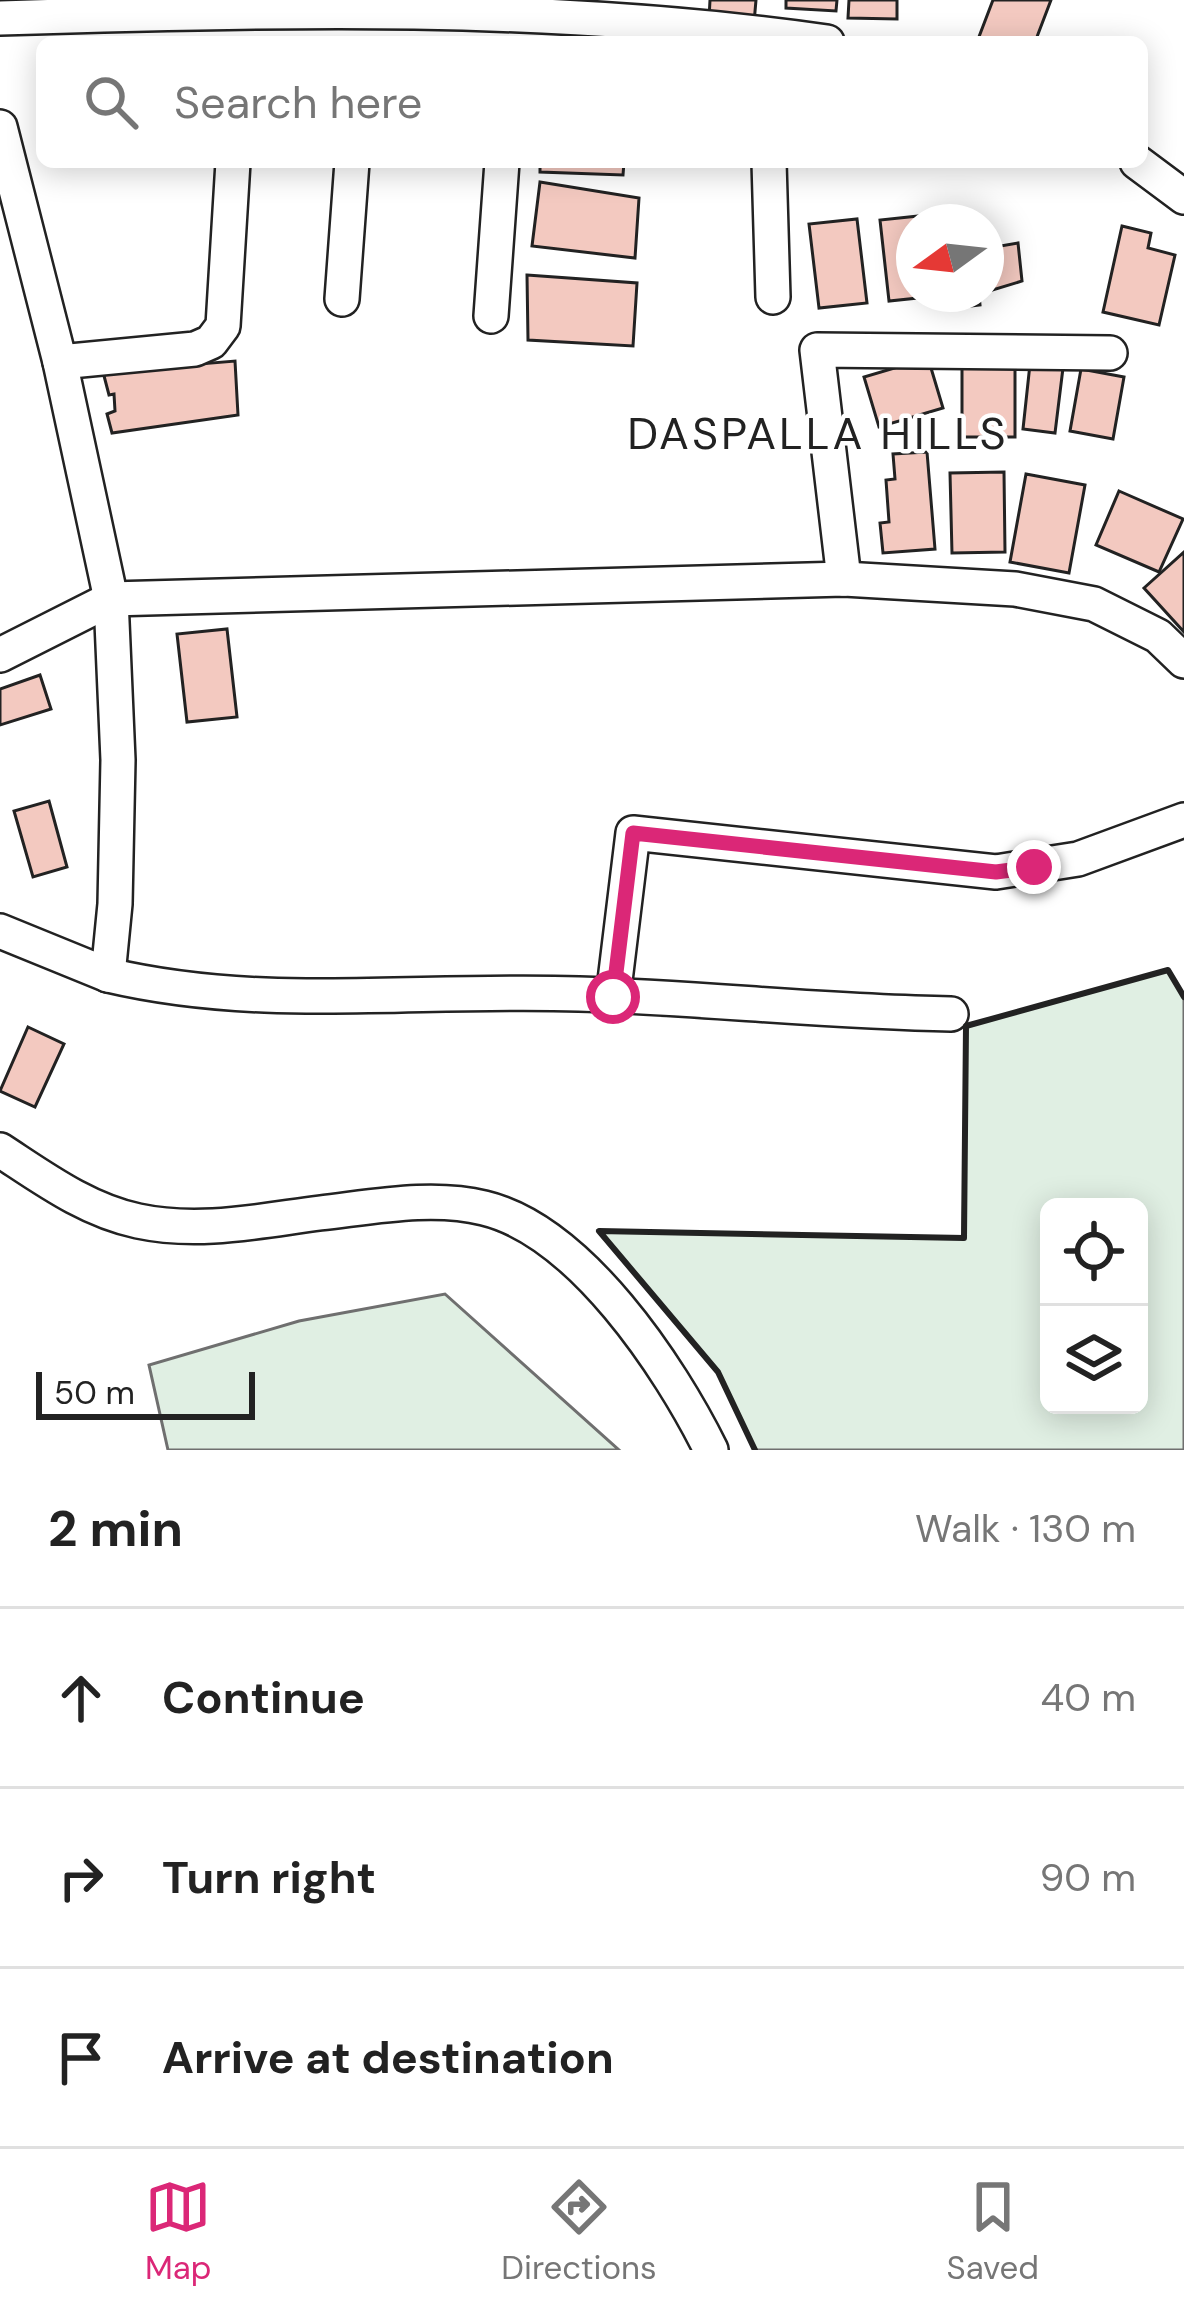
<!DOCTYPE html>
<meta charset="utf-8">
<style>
body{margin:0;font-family:"DM Sans",sans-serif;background:#f2f2f2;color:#222}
.controls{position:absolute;right:36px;bottom:36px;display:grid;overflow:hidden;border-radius:18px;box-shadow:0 6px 30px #0003}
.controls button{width:108px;height:108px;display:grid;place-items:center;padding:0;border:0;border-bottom:3px solid #e0e0e0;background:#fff;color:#222;font:60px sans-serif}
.compass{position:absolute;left:896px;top:204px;width:108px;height:108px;border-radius:50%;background:#fff;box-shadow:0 6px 30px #0003;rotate:255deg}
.scale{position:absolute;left:36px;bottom:30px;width:219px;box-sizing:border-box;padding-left:12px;border:6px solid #222;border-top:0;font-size:33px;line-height:42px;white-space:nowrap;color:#222;-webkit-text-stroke:9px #fff;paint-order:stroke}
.stop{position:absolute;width:36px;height:36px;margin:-27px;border:9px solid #db2777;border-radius:50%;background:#fff}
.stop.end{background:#db2777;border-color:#fff;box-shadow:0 3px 12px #0008}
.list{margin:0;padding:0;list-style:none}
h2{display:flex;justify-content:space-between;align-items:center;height:156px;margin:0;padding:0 48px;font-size:51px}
h2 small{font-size:39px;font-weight:400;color:#767676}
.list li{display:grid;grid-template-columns:78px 1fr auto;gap:36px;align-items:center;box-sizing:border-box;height:180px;padding:0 48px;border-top:3px solid #e0e0e0}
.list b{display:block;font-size:45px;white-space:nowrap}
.list em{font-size:39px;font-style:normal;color:#767676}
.icon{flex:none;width:66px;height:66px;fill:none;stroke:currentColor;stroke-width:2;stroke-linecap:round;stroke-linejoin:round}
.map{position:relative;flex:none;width:1184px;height:1450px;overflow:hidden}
.search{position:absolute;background:#fff;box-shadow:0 6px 30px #0003;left:36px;right:36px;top:36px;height:132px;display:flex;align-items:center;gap:30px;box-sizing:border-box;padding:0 42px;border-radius:18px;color:#767676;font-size:45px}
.sheet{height:696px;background:#fff}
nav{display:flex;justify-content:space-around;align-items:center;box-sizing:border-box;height:168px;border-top:3px solid #e0e0e0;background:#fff;font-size:33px;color:#767676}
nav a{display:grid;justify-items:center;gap:6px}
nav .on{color:#db2777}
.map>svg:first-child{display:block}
</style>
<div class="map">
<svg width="1184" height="1450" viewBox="0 0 1184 1450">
<rect width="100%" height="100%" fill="#fff"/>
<g fill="#e0efe3" stroke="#6f6f6f" stroke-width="3" fill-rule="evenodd">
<path d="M 1168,970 L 1184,997 L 1184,1450 L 755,1450 L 718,1372 L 599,1231 L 963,1238 L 966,1026 ZM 1049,1207 L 1139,1207 L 1139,1405 L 1049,1405 Z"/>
<polygon points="445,1294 619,1450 168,1450 149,1365 299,1321"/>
</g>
<g fill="#f3c9c0" stroke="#222" stroke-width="3">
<polygon points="710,0 756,0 754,23 709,19"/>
<polygon points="786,0 837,0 836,11 786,8"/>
<polygon points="849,0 897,0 897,19 848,18"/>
<polygon points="993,0 1051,0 1035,42 977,42"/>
<polygon points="540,162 624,162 623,175 540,172"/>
<polygon points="540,182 639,198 635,258 532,246"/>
<polygon points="928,215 928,222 914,222 914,294 937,296 889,301 880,220"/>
<polygon points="857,219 867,303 819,308 809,224"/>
<polygon points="1122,226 1151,233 1148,248 1175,255 1159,325 1103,312"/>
<polygon points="994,233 995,247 1018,243 1022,281 986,292 986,234"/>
<polygon points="527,275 637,283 633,346 528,340"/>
<polygon points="943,294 979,294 980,305 945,309"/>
<polygon points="928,358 943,408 879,427 864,377"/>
<polygon points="235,361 238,415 112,433 107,414 115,411 114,394 109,395 103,372"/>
<polygon points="1030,364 1063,368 1055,433 1023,429"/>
<rect x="962" y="365" width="53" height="72"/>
<polygon points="1081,369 1124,377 1113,439 1070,431"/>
<polygon points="927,452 935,549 883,553 880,523 889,522 886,480 895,479 893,454"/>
<polygon points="1004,472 1005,552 952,553 950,473"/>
<polygon points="1026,474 1085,485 1069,573 1010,562"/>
<polygon points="1119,491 1183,519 1159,572 1096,545"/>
<polygon points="1184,552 1184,632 1144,588"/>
<polygon points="227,629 237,717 187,722 177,634"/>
<polygon points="40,675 51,709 0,725 0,689"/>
<polygon points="49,801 67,867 33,877 14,811"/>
<polygon points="28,1027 64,1044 35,1107 0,1091"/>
</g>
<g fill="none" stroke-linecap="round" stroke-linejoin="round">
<g stroke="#222" stroke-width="38">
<g id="minor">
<path d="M 0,18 C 275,9 554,3 827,42"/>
<polyline points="0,127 60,362 111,599 118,760 115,904 108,975 0,931"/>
<polyline points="769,162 773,297"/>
<polyline points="1137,162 1184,197"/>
<polyline points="342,299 352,162"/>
<polyline points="491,316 502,162"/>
<polyline points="60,362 195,349 211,342 223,326 233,162"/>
<polyline points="844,579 817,350 1110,353"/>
<polyline points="0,655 111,599 844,579 1015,589 1094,604 1158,636 1184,661"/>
<path d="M 108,975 C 265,1012 419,988 579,994 C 703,998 826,1012 951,1014"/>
<polyline points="613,997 633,833 996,872 1078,859 1184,820"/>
<path d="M 0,1150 C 43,1178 86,1210 138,1221 C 199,1234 258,1221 320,1213 C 373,1207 432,1195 484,1208 C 580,1231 670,1367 711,1450"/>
</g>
</g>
<use href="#minor" stroke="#fff" stroke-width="33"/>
<polyline stroke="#222" stroke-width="6" points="755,1450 718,1372 599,1231 964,1238 966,1026 1168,970 1184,997"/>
</g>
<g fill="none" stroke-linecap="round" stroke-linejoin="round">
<polyline stroke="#db2777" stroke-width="15" points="613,997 633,833 996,872 1034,867"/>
</g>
<g text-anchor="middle" stroke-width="9" stroke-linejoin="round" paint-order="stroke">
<g font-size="45" letter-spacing="3" fill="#222" stroke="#fff">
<text x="818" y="449">DASPALLA HILLS</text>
</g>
</g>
</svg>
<div class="controls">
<button><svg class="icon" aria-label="locate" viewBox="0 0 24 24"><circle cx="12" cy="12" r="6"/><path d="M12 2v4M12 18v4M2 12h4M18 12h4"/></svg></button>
<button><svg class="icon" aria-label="layers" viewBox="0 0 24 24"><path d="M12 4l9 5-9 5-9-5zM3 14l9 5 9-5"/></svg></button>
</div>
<svg class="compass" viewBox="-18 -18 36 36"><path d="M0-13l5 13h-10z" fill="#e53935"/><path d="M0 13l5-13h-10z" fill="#767676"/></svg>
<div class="scale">50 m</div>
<div class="stop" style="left:613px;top:997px"></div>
<div class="stop end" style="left:1034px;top:867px"></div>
<div class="search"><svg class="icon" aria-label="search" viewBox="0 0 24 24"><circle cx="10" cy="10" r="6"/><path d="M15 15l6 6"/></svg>Search here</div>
</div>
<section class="sheet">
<h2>2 min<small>Walk · 130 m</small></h2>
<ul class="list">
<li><svg class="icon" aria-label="ahead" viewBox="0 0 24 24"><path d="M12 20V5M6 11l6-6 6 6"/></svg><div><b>Continue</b></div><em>40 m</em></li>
<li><svg class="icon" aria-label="right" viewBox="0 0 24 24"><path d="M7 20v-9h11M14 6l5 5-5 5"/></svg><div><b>Turn right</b></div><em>90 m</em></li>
<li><svg class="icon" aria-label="arrive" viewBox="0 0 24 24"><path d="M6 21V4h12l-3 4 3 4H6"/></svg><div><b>Arrive at destination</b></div></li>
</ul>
</section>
<nav>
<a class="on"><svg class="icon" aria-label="map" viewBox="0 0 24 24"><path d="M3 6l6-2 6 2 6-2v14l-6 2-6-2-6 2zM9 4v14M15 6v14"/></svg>Map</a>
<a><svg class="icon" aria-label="directions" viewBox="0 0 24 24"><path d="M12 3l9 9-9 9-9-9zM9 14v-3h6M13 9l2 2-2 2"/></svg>Directions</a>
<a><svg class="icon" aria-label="saved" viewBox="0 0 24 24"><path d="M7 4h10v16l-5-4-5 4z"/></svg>Saved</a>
</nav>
